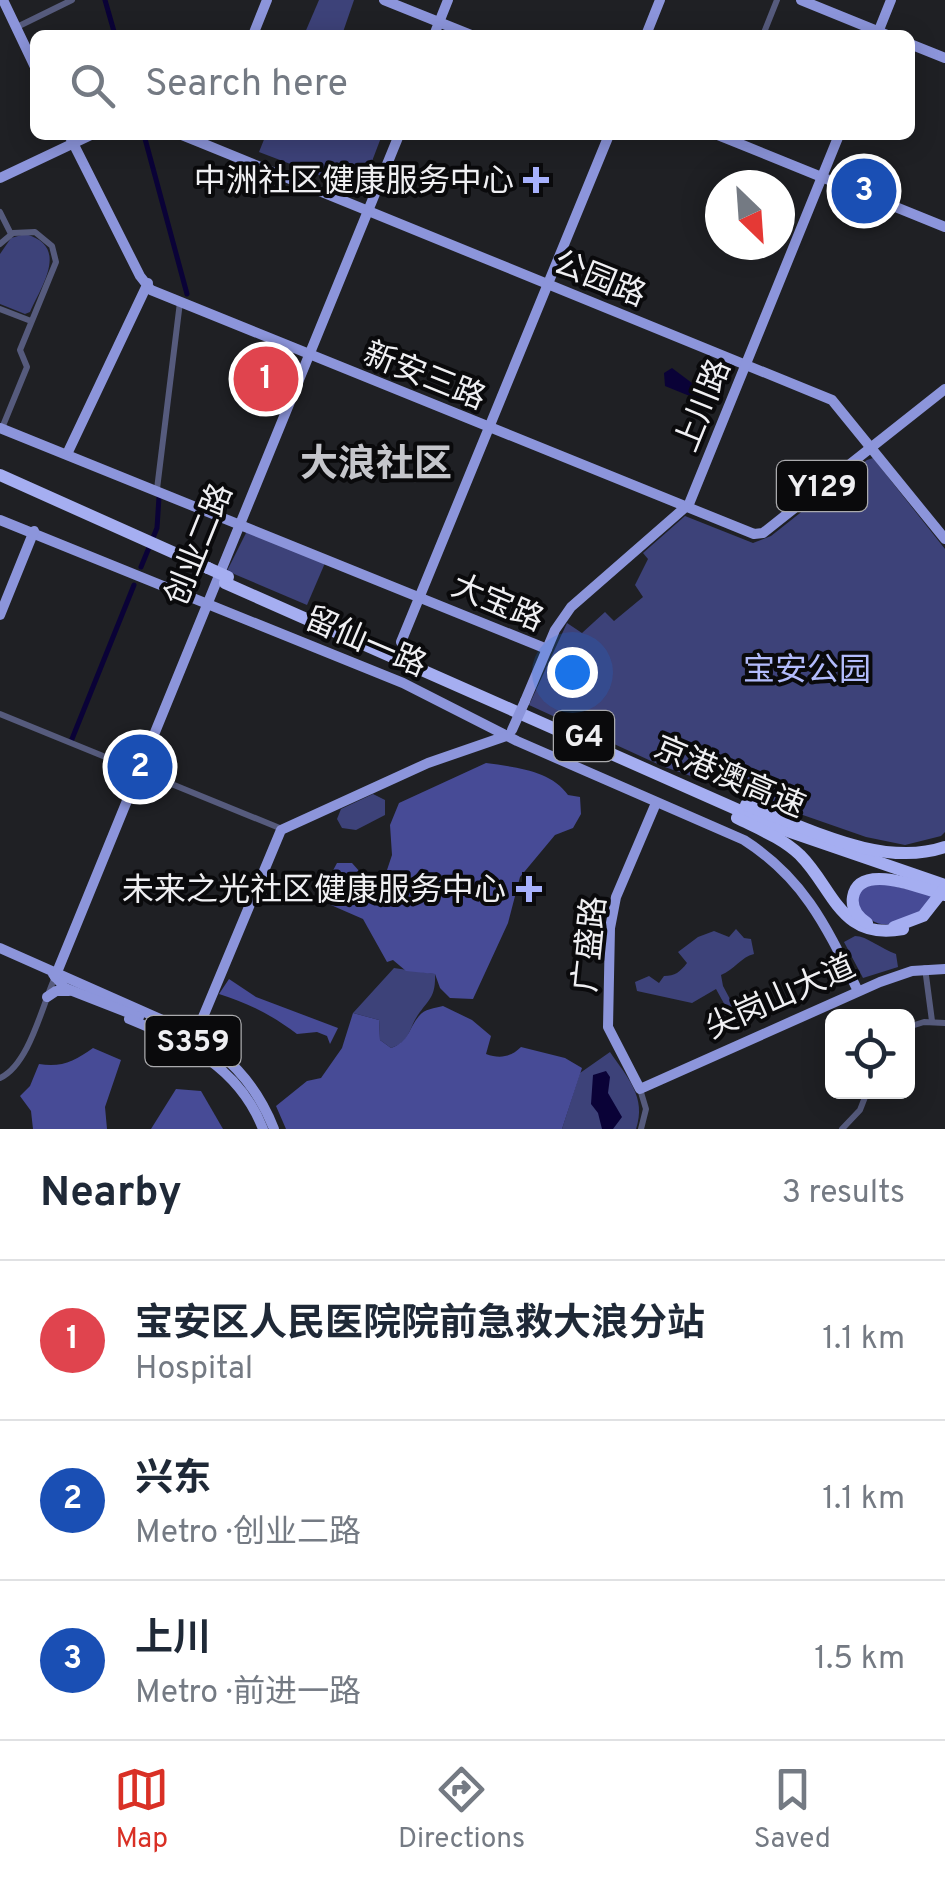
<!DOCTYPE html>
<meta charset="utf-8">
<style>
body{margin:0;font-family:Overpass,"Noto Sans SC",sans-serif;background:#f6f6f7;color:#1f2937}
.controls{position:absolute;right:30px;bottom:30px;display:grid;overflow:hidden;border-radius:15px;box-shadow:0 5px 25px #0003}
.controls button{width:90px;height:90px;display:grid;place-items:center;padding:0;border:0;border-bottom:2px solid #e0e1e3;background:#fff;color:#1f2937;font:50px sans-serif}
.compass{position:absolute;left:705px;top:170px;width:90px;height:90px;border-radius:50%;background:#fff;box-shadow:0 5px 25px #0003;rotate:155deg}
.you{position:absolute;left:572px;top:672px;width:35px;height:35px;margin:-25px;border:8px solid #fff;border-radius:50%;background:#1a73e8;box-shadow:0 0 0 15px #1a73e833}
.badge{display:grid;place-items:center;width:65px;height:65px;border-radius:50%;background:#d93025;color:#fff;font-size:32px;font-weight:700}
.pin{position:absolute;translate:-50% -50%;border:5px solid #fff;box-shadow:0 2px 10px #0006}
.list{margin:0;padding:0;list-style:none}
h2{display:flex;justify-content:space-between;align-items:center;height:130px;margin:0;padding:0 40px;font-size:42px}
h2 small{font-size:32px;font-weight:400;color:#747a83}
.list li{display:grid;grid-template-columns:65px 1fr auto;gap:30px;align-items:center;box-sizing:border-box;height:160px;padding:0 40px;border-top:2px solid #e0e1e3}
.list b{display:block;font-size:38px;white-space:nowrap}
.list p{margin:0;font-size:32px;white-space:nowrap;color:#747a83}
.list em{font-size:32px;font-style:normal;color:#747a83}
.icon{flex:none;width:55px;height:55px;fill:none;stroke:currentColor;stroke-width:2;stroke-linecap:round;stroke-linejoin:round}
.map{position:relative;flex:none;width:945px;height:1129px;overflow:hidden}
.search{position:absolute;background:#fff;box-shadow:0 5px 25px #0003;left:30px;right:30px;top:30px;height:110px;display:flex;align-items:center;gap:25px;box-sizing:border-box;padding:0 35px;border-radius:15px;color:#747a83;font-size:38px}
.sheet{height:610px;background:#fff}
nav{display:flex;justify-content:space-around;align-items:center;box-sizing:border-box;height:140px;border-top:2px solid #e0e1e3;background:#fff;font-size:28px;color:#747a83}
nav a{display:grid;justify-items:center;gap:5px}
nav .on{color:#d93025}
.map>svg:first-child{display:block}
</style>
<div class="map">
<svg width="945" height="1129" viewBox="0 0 945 1129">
<rect width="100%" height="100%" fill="#1f2024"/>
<g fill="#3d4279">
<polygon points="319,0 354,0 342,35 304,35"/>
<polygon points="261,135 382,135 366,177 362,176 358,186 337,178 335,181 259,152 265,137"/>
<path d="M 25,234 C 70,246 42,285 30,312 L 25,314 L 0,304 L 0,254 L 11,238 Z"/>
<polygon points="873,458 945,549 945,832 941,836 905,845 866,837 662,766 529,705 567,623 582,633 605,612 614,621 643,597 635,585 648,559 643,553 685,516 753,543 771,536 867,460"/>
<polygon points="247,531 325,563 307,605 227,571"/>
<polygon points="373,794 385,800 385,815 356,830 342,828 337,819 341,809"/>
<path d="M 736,929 L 744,938 L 751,939 L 754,954 C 741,957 734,970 721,975 L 723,986 L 739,1016 L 728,1021 L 727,1009 L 716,989 L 692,1003 L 637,991 L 635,982 L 649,976 L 659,983 L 664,976 C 675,976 680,972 687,963 L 678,952 L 698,937 L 714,931 L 729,937 Z"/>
<path d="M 855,936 C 867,936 881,949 896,954 L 898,967 L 863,978 L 844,942 Z"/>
<path d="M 394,968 L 435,974 C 436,999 427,1000 416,1018 C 408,1032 409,1042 391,1048 L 380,1040 L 379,1020 L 353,1013 Z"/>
<path d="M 610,1052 C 627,1077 647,1097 636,1129 L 562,1129 L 580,1073 Z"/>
</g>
<g fill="#474b96">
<path d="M 486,763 C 514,767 551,770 568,795 L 580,797 L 581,814 L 573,828 L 555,835 L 520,877 L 508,923 L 473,999 L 450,998 L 440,988 L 435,974 L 406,971 L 393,960 L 387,962 L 363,919 L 324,902 L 334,893 L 330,876 L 337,863 L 352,863 L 368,881 L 385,876 L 392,855 L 390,825 L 399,803 Z"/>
<path d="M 876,882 L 937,896 C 914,922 876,942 856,902 L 860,889 Z"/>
<path d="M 229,979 L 256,997 L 338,1028 L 330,1044 L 327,1036 L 317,1032 L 297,1034 C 272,1015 248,1003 219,994 Z"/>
<path d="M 443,1006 L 472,1020 L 491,1036 L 486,1054 C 500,1059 511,1057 521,1047 L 565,1058 L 582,1068 L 562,1129 L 286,1129 L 276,1106 L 307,1081 L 321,1078 L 342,1048 L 353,1013 L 379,1020 L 380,1040 L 391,1048 C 410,1041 408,1029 419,1016 C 424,1009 435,1008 443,1006 Z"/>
<path d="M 93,1048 L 121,1060 L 105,1107 L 107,1129 L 33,1129 L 31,1111 L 20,1096 L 30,1086 L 39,1064 C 61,1068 75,1061 93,1048 Z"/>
<polygon points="176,1089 201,1091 223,1129 151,1129"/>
</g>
<g fill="#0a0237">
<polygon points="672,368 700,389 702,401 665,386 664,373"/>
<polygon points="606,1071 610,1077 608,1093 622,1117 613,1129 602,1129 598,1113 591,1104 593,1075"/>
</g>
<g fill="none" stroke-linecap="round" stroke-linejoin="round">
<g stroke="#0a0237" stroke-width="5">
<polyline points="105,0 115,35"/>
<polyline points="144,135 187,294"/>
<polyline points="141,567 157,528 159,497"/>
<polyline points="72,739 134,585"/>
</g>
<g stroke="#565b7d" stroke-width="6">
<polyline points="17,27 72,0"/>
<polyline points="763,35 777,0"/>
<polyline points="0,212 11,234"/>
<polyline points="0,244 13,233 35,232 52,246 56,262 20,350 27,367 2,428"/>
<polyline points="0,309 31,321"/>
<polyline points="157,489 180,302"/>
<polyline points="0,714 282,829"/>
<polyline points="925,968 932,1021"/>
<polyline points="908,1027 924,1022 945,1023"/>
<path d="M 0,1078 C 29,1065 42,1006 55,977"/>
<polyline points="640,1089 646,1109 641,1129"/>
<polyline points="842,1129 860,1110 867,1092"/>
</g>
<g stroke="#8c95db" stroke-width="10">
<polyline points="3,0 35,67"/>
<polyline points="384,0 471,35"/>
<polyline points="801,0 887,35"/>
<polyline points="253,35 267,0"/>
<polyline points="434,35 448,0"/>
<polyline points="646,35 660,0"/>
<polyline points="877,35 891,0"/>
<polyline points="910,44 945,58"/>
<polyline points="69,135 140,276 151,290 754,534 763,533 945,389"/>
<polyline points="182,135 832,400 945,539"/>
<polyline points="718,135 945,227"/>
<polyline points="0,178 91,135"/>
<polyline points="0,428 547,649"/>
<polyline points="67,454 148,283"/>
<path d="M 0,520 L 403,683 L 517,741 L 744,840 C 805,879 827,928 858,991"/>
<polyline points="0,615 34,531"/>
<polyline points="401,642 609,135"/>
<polyline points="525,701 555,630 571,607 689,504 839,135"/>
<polyline points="656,803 616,897 610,928 608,1027 640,1089 880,982 912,971 945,969"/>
<path d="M 0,948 L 185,1030 C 226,1052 257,1085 274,1129"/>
<polyline points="53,974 65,988 139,1017"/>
<polyline points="55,977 399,135"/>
<polyline points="47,997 56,991 69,991"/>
<path d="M 129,1019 C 187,1043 239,1067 263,1129"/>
<polyline points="193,1041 281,830 428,763 509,735"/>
</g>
<g stroke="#a5aef1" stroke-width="12">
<polyline points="0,475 208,568"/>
<polyline points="225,583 779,828 945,885"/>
<path d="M 746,805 C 806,827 881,869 945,847"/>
<path d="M 737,818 C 759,829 782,838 800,855 C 834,889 840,941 903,929"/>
<path d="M 867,923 C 858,917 851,909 853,897 C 859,861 924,889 945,895"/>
</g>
<polyline stroke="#8c95db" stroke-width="10" points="512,730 525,701"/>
<g stroke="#a5aef1" stroke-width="12">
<polyline points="208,568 228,577"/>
<polyline points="894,927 923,916 945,888"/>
</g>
</g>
<g fill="#a7b1fc" stroke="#0a0a0c" stroke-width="4">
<path d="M531 165h10v10h10v10h-10v10h-10v-10h-10v-10h10z"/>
<path d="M524 874h10v10h10v10h-10v10h-10v-10h-10v-10h10z"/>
</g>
<g text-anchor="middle" stroke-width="8" stroke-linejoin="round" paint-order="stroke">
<g fill="#0a0a0c" stroke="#aaaaad" stroke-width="2.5">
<rect x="777" y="461" width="90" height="50" rx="8"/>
<rect x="554" y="711" width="60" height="50" rx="8"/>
<rect x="145.5" y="1016" width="95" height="50" rx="8"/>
</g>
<g font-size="30" font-weight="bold" fill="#efeff2">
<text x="822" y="496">Y129</text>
<text x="584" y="746">G4</text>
<text x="193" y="1051">S359</text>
</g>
<g font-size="32" fill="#efeff2" stroke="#0a0a0c" text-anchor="end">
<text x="514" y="191">中洲社区健康服务中心</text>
<text x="506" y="900">未来之光社区健康服务中心</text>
</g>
<g font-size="32" fill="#efeff2" stroke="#0a0a0c">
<text transform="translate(600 278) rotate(22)" y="11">公园路</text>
<text transform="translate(425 375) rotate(22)" y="11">新安三路</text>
<text transform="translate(702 405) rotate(-68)" y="11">上川路</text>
<text transform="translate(198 544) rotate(-68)" y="11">创业二路</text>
<text transform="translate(498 602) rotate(23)" y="11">大宝路</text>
<text transform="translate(366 641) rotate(23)" y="11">留仙一路</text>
<text transform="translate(730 776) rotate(23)" y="11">京港澳高速</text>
<text transform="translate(589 944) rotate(-84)" y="11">广盛路</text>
<text transform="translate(780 996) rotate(-24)" y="11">尖岗山大道</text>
</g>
<g font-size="32" fill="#b3bcfc" stroke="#0a0a0c">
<text x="807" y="680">宝安公园</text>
</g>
<g font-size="38" font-weight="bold" fill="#c5c6cb" stroke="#0a0a0c">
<text x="376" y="476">大浪社区</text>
</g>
</g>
</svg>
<div class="controls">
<button><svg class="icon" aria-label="locate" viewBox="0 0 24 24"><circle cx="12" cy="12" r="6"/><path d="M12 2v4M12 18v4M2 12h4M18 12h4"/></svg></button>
</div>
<svg class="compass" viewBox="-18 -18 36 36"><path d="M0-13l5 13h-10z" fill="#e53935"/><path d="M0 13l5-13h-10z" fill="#747a83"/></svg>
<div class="you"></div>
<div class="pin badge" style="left:266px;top:379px;background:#e0444e">1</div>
<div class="pin badge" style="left:140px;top:767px;background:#1a4fb4">2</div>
<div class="pin badge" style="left:864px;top:191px;background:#1a4fb4">3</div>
<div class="search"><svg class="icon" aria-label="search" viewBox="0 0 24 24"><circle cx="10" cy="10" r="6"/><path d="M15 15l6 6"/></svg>Search here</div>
</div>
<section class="sheet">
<h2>Nearby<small>3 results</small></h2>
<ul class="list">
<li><span class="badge" style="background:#e0444e">1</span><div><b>宝安区人民医院院前急救大浪分站</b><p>Hospital</p></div><em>1.1 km</em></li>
<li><span class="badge" style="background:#1a4fb4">2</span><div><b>兴东</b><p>Metro · 创业二路</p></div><em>1.1 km</em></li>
<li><span class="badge" style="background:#1a4fb4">3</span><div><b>上川</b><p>Metro · 前进一路</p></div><em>1.5 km</em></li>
</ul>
</section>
<nav>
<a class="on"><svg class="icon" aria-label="map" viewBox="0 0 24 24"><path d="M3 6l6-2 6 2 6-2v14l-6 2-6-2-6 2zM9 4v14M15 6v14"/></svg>Map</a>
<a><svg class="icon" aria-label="directions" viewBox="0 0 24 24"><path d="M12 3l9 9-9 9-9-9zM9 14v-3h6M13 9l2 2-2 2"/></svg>Directions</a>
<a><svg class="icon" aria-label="saved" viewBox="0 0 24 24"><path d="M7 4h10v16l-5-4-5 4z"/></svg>Saved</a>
</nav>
